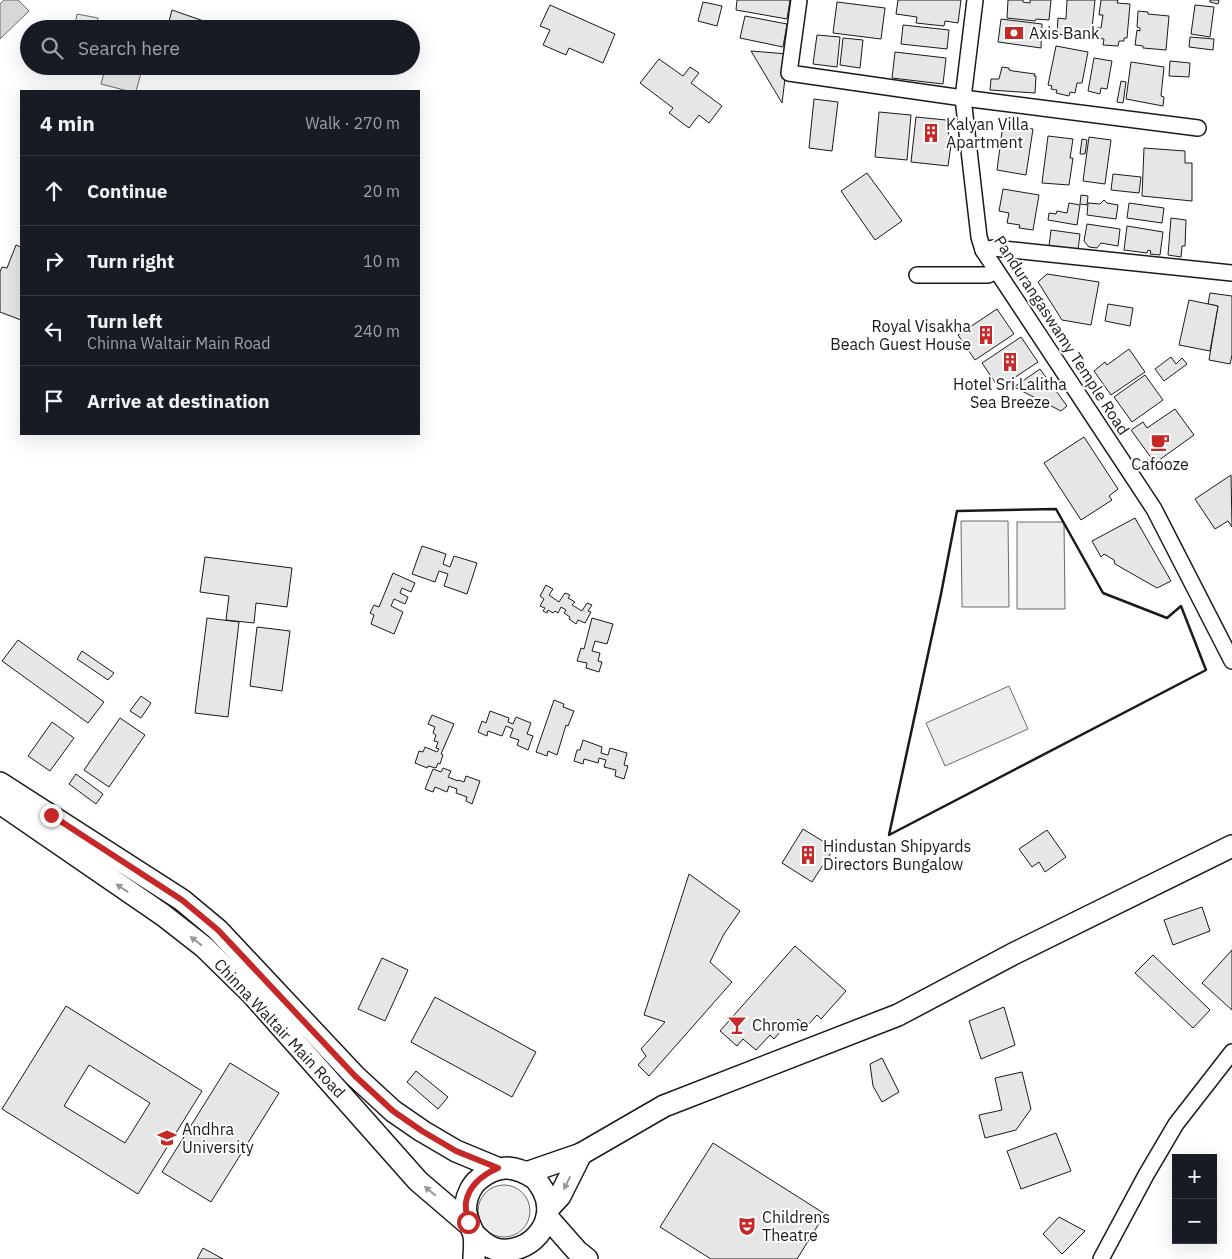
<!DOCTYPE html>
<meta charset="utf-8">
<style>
body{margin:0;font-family:"IBM Plex Sans",sans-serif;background:#242831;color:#f1f3f6}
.controls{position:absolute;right:15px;bottom:15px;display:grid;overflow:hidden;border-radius:0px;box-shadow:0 5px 20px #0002}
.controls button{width:45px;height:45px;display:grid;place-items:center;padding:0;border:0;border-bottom:1px solid #363941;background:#171b24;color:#f1f3f6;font:25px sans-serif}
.stop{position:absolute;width:15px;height:15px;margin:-11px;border:4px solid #c62828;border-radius:50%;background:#fff}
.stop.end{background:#c62828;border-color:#fff;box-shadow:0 1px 5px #0008}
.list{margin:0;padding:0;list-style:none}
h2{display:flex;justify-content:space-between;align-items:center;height:65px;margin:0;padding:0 20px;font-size:21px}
h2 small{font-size:16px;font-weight:400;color:#9ea1a6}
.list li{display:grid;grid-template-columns:32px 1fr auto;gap:15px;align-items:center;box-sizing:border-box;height:70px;padding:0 20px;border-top:1px solid #363941}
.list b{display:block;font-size:19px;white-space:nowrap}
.list p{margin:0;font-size:16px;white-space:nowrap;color:#9ea1a6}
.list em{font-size:16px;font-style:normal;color:#9ea1a6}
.icon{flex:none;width:28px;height:28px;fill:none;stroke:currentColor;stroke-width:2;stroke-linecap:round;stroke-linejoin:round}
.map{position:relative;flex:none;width:1232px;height:1259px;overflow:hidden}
.search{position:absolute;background:#171b24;box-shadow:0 5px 20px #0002;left:20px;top:20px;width:400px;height:55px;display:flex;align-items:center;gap:12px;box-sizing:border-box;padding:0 18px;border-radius:28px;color:#9ea1a6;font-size:19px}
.panel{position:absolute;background:#171b24;box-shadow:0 5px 20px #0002;left:20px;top:90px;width:400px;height:345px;border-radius:0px}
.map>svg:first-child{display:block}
</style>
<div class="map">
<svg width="1232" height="1259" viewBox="0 0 1232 1259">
<rect width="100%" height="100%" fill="#fff"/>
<g fill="#ededed" stroke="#6a6a6a">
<polygon points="77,14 98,18 96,29 74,29"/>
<polygon points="66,66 88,66 86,73 65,69"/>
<polygon points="106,66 143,66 136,91 128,91 101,84"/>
<polygon points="961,521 1008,521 1009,607 962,607"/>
<polygon points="1017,522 1064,522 1065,609 1017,609"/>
<polygon points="1009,686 1028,729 945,766 926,723"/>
<circle cx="504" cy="1211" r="26"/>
</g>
<polygon fill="#d7d7d7" stroke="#6a6a6a" points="4,0 18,0 29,11 0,39 0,4"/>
<g fill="#e6e6e6" stroke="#1a1a1a" fill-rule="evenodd">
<polygon points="737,0 790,0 787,19 736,10"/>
<polygon points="898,0 961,0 958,23 945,21 944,26 916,23 917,17 896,14"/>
<polygon points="1008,0 1023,0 1023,2 1030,3 1030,0 1051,0 1049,20 1036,19 1035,21 1007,18"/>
<polygon points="1067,0 1095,0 1091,38 1057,34 1058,18 1066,19"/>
<polygon points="1101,0 1118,0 1117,3 1130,4 1127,38 1124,38 1124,41 1119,41 1118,46 1103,45 1104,39 1096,38 1097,28 1101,28 1103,15 1099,15"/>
<polygon points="1210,0 1219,0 1218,4 1210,2"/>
<polygon points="703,2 722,6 717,26 698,21"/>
<polygon points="837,2 885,8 881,39 833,33"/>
<polygon points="550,5 615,34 603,63 569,48 566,55 543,45 550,30 540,26"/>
<polygon points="1195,5 1214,7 1210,37 1191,34"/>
<polygon points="172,10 221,27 221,29 167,29"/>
<polygon points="1138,11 1148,12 1148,14 1169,16 1166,50 1143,48 1143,46 1135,45 1137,30 1140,31 1140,28 1137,27"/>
<polygon points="745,16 787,24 783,47 740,38"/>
<polygon points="1001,19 1042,24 1041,48 998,42"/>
<polygon points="903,25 949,30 947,49 901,44"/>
<polygon points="817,35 840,37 837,67 813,64"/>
<polygon points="1190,37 1214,39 1213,50 1189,47"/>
<polygon points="843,38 863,40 860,68 840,65"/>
<polygon points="1056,46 1088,52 1082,83 1077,83 1075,93 1070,92 1069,96 1056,93 1057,90 1051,89 1052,86 1048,85"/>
<polygon points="751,51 788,54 782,103"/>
<polygon points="895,52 946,58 943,84 892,78"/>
<polygon points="1094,58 1112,61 1107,89 1101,88 1100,94 1088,91"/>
<polygon points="659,59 683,76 690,67 699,73 691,83 722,106 709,123 699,115 689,128 669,113 673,108 640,83"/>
<polygon points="1170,61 1190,63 1189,77 1169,76"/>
<polygon points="1131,62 1164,67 1161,96 1164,97 1163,106 1126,99"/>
<polygon points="1002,67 1009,68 1009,70 1013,71 1035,74 1034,76 1036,76 1035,93 990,90 991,79 999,79"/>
<polygon points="1121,81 1126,82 1123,103 1117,102"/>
<polygon points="814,99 838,102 832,151 809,148"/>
<polygon points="879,112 911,115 907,160 875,157"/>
<polygon points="916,117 946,120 951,145 948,166 911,162"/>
<polygon points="1003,124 1033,129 1026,175 997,170"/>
<polygon points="1048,136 1073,139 1070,158 1073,158 1069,185 1042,183"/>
<polygon points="1089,137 1111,140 1105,184 1083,181"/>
<polygon points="1082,139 1087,140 1085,154 1080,154"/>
<polygon points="1144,148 1185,151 1185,163 1192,163 1192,201 1142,196"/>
<polygon points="867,173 902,221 875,240 841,191"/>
<polygon points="1113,174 1141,177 1139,193 1111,190"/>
<polygon points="1003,189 1039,195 1033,230 1019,228 1020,225 1007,223 1009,213 999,211"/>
<polygon points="1081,195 1088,196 1087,205 1080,204"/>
<polygon points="1104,200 1107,203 1118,205 1116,219 1087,215 1088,203 1100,204"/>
<polygon points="1069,203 1080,205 1077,225 1048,220 1049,213 1056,214 1057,211 1067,213"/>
<polygon points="1129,203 1164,208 1162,223 1127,218"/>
<polygon points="1171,218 1186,220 1185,246 1182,246 1181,257 1168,255"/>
<polygon points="1087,224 1120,229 1118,246 1101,243 1097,248 1089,247 1084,241"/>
<polygon points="1127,226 1163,232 1160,255 1150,254 1151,251 1148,250 1147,253 1124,250"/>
<polygon points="1051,230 1080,234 1078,250 1049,246"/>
<polygon points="16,245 21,247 21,320 0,312 0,272 2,267 7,268"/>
<polygon points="1047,274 1099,282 1091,325 1062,320 1038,282"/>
<polygon points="1210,293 1232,296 1232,355 1230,364 1209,360 1218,306 1208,304"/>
<polygon points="1189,300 1218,306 1210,351 1179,345"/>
<polygon points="1108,304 1133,308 1130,326 1105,321"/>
<polygon points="997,309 1014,334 975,360 958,335"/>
<polygon points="1021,337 1038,362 999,388 982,363"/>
<polygon points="1129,349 1145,372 1111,395 1094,371 1105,362 1107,365"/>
<polygon points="1171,357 1176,364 1182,358 1187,364 1164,381 1155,369"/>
<polygon points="1040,369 1067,406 1061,411 1014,387"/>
<polygon points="1145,375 1163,400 1132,422 1114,397"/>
<polygon points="1175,409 1194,435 1155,463 1131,430 1143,422 1147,428"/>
<polygon points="1084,437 1118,489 1109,496 1112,500 1081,520 1044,463"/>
<polygon points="1231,475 1232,527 1228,521 1215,529 1195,499"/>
<polygon points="1135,518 1171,581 1157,588 1115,564 1114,560 1104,554 1101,557 1092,541"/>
<polygon points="422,546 446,554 443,564 450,567 454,556 477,563 467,594 444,586 448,574 439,571 435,582 412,574"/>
<polygon points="205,557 292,568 287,607 256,603 254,623 226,620 229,596 200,592"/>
<polygon points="393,573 415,583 411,592 402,588 400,593 408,597 405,604 394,599 391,606 403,612 394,634 371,624 374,615 370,613 374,605 379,607"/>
<polygon points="546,585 553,589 549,595 559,602 565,593 570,595 568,598 575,602 572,605 582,611 587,603 592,605 588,611 591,612 585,623 578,620 576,624 569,619 570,617 564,613 566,610 561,607 558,613 555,611 553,613 548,610 547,613 543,611 545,608 540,606 544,599 540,596"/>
<polygon points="207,618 239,622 228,717 195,713"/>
<polygon points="592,618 613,624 607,644 595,641 592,651 600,653 598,661 602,662 599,672 586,668 587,663 577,661 581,648 584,649"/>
<polygon points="257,627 290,631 282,691 250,686"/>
<polygon points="18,640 104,702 88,723 2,661"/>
<polygon points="82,651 114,673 108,680 77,659"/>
<polygon points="141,696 151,703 141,718 130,711"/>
<polygon points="554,700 564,704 563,707 574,711 568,726 566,725 557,755 548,751 547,756 536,752"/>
<polygon points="490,711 509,718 508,722 513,724 516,717 531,723 527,734 533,736 528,750 517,745 519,740 510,737 513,729 506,726 502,736 488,731 487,736 478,732 482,721 486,723"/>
<polygon points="432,715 454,724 441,754 443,755 440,764 438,763 436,768 428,766 427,768 415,763 419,751 423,752 425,747 437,752 439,749 436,748 438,742 434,741 436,735 433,733 435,727 428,724"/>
<polygon points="120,718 145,735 109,787 84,770"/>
<polygon points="52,722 74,738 50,771 28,756"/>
<polygon points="583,740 602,747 601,753 608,755 610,748 627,753 624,765 628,766 624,779 615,776 616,770 604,767 606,760 599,758 598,763 584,759 583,764 574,761 577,750 580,750"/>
<polygon points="443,768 451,771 448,777 458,781 458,780 464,782 466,776 480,781 472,804 466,801 467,797 456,793 457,789 449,786 447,792 435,787 433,792 425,789 433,769 441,772"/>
<polygon points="76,774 103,794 96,804 69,784"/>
<polygon points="803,829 834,848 812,882 782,863"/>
<polygon points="1047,830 1066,857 1045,872 1039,862 1032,867 1019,849"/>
<polygon points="689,874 740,911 724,934 710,962 732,982 649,1076 638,1065 646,1056 641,1049 665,1022 644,1015"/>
<polygon points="1202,907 1210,931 1173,945 1164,920"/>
<polygon points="795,946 846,991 821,1019 817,1015 807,1026 798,1019 789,1030 785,1026 774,1039 770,1035 756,1050 743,1039 737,1046 720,1031"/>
<polygon points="1232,950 1232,1010 1202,983"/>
<polygon points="1153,955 1210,1010 1193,1028 1135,973"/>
<polygon points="382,958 408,970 385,1021 358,1009"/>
<polygon points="435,997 536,1052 512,1097 411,1042"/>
<path d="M 66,1006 L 202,1091 L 138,1194 L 2,1109 ZM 89,1065 L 150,1103 L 125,1143 L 64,1106 Z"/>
<polygon points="1004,1007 1015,1045 981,1059 969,1021"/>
<polygon points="882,1058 899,1092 882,1102 873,1086 870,1064"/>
<polygon points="230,1063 279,1093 211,1202 162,1172"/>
<polygon points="416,1071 448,1097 438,1109 407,1082"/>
<polygon points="1022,1072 1031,1109 1016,1130 985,1138 979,1115 1002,1110 995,1078"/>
<polygon points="1056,1133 1071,1171 1021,1189 1007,1151"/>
<polygon points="713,1143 825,1214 797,1259 711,1259 660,1227"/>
<polygon points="1059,1217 1085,1231 1062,1254 1043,1234"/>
<polygon points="203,1248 223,1259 197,1259"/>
</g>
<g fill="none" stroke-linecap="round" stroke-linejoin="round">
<g stroke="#1a1a1a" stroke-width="18">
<g id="street">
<polyline points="799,0 789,73 963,98 1198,128"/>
<polyline points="975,0 963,98 979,237 983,250 1154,509 1232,661"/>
<polyline points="983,250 993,248 1232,273"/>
<polyline points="917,275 988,275 996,271"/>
<polyline points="1101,1259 1146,1175 1176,1124 1232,1052"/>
</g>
</g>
<g stroke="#1a1a1a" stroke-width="24">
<g id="secondary">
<polyline points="0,783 182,900 218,930 355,1076 393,1111 422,1131 456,1151 497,1168"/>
<polyline points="0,803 163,915 204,947 252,994 418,1181 467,1223"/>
<polyline points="526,1173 581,1154 664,1106 898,1015 1013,954 1232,846"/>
<polyline points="548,1209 560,1196 581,1154"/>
<polyline points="547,1217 577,1251 587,1259"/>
<path d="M 474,1234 C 480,1240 486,1246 495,1249 C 529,1257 560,1222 543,1190 C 540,1186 538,1181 534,1178 C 514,1164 496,1165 478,1180 C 472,1185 467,1195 466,1203 C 464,1214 469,1223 473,1232 C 476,1240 474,1251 474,1259"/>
</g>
</g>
<use href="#street" stroke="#fff" stroke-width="15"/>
<use href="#secondary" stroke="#fff" stroke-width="21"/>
<polygon stroke="#1a1a1a" stroke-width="2.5" points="1056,509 1103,593 1167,618 1181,606 1206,670 889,835 941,594 957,511"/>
</g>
<defs><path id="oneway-solid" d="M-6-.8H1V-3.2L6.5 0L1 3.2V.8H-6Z" transform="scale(1.25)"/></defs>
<g fill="#989898">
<use href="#oneway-solid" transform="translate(122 888) rotate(-146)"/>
<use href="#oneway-solid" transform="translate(196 941) rotate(-142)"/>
<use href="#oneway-solid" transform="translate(567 1183) rotate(117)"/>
<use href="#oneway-solid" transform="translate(430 1191) rotate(-140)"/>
</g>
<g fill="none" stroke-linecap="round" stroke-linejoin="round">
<path stroke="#c62828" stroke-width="6" d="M 51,815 L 182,900 L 218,930 L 355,1076 L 393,1111 L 422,1131 L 456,1151 L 498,1168 C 482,1175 469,1186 466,1202 C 465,1208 467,1216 468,1222"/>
</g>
<defs>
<g id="bank-bare" transform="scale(1.5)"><path d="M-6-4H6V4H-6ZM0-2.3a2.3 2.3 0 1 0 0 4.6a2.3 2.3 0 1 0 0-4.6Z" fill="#c62828" stroke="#fff" stroke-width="2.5" paint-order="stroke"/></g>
<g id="building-bare" transform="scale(1.5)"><path d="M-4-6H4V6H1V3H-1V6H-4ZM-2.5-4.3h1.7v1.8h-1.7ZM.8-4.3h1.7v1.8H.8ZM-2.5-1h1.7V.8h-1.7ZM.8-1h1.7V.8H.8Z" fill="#c62828" stroke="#fff" stroke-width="2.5" paint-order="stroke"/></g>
<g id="cafe-bare" transform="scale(1.5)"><path d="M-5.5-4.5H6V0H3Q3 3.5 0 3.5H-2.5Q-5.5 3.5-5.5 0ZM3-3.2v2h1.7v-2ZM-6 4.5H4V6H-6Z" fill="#c62828" stroke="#fff" stroke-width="2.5" paint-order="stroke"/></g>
<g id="bar-bare" transform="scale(1.5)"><path d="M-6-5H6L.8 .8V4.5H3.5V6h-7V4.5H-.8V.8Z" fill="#c62828" stroke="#fff" stroke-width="2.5" paint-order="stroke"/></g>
<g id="university-bare" transform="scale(1.5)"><path d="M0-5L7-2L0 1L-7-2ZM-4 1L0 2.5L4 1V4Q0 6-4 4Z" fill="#c62828" stroke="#fff" stroke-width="2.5" paint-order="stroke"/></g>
<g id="theatre-bare" transform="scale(1.5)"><path d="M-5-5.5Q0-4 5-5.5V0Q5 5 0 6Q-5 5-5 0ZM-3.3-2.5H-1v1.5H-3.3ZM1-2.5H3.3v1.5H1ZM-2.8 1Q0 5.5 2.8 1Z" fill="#c62828" stroke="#fff" stroke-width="2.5" paint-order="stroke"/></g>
</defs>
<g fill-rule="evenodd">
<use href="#bank-bare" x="1014" y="33"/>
<use href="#building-bare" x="931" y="133"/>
<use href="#building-bare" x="986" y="335"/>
<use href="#building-bare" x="1010" y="362"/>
<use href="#cafe-bare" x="1160" y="442"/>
<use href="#building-bare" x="808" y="855"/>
<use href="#bar-bare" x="737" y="1025"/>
<use href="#university-bare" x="167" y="1138"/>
<use href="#theatre-bare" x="747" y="1226"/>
</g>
<g text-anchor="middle" stroke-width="4" stroke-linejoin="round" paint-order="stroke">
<g font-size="16" fill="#1a1a1a" stroke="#fff" text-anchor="start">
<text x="1029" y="39">Axis Bank</text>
<text x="946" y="130">Kalyan Villa<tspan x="946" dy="18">Apartment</tspan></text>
<text x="971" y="332" text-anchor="end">Royal Visakha<tspan x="971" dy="18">Beach Guest House</tspan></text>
<text x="1010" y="390" text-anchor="middle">Hotel Sri Lalitha<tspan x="1010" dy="18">Sea Breeze</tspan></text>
<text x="1160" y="470" text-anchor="middle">Cafooze</text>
<text x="823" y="852">Hindustan Shipyards<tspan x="823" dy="18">Directors Bungalow</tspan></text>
<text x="752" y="1031">Chrome</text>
<text x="182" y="1135">Andhra<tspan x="182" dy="18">University</tspan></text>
<text x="762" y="1223">Childrens<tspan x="762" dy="18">Theatre</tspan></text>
</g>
<g font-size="16" fill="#1a1a1a" stroke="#fff">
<text transform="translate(1062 335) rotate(57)" y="6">Pandurangaswamy Temple Road</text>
<text transform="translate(280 1028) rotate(47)" y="6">Chinna Waltair Main Road</text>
</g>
</g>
</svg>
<div class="controls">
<button>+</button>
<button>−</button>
</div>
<div class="stop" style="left:468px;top:1222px"></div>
<div class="stop end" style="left:51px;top:815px"></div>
<div class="search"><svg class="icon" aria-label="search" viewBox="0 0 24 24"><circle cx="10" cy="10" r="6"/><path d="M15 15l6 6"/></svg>Search here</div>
<section class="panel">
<h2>4 min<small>Walk · 270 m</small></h2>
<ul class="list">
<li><svg class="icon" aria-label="ahead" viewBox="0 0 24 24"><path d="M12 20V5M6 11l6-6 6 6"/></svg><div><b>Continue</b></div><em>20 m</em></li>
<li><svg class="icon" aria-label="right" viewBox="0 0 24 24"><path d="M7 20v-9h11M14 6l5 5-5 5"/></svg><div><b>Turn right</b></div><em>10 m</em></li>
<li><svg class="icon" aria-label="left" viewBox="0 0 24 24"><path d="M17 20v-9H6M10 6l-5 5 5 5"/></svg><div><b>Turn left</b><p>Chinna Waltair Main Road</p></div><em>240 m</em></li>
<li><svg class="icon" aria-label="arrive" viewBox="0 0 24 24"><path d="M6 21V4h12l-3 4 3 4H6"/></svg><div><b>Arrive at destination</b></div></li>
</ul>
</section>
</div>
